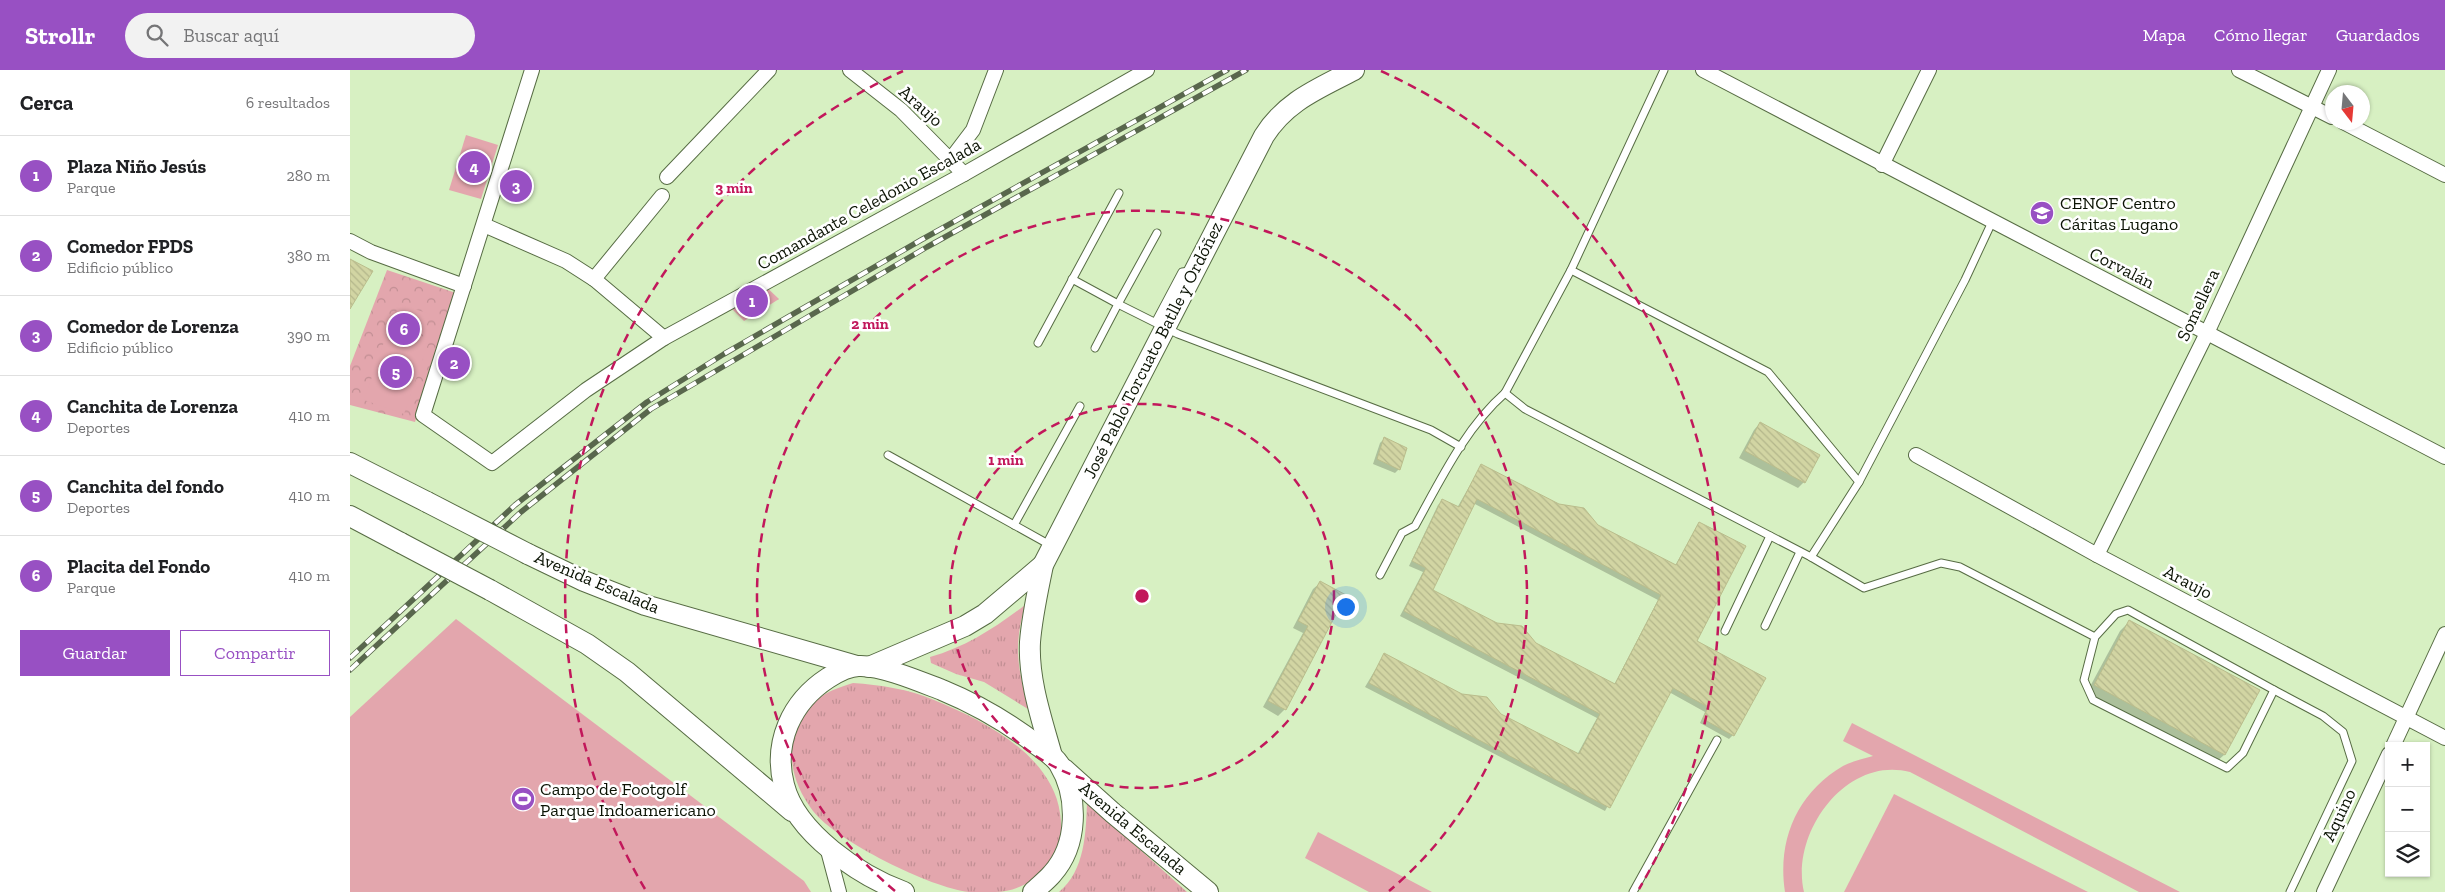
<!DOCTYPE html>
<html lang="es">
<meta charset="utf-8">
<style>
body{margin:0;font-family:"Zilla Slab",serif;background:#f2f2f2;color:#202124}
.controls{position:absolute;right:15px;bottom:15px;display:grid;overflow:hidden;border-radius:0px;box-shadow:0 1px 4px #0004}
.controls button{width:45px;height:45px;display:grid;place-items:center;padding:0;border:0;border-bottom:1px solid #e0e0e0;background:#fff;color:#202124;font:25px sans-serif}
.compass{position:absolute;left:1975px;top:15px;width:45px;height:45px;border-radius:50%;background:#fff;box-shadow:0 1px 4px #0004;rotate:164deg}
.you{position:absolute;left:995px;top:536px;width:18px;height:18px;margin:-12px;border:4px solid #fff;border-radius:50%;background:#1a73e8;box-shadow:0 0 0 8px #1a73e833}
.badge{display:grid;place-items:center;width:32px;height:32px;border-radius:50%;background:#9850c3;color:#fff;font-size:16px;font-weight:700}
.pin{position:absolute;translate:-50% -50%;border:2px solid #fff;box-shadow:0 1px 5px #0006}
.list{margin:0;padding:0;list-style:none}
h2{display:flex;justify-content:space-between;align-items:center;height:65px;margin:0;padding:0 20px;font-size:21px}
h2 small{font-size:16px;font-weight:400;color:#757577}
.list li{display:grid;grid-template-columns:32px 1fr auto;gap:15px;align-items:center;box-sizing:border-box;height:80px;padding:0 20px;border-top:1px solid #e0e0e0}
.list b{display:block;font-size:19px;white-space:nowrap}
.list p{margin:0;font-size:16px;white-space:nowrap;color:#757577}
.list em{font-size:16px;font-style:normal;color:#757577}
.actions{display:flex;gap:10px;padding:15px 20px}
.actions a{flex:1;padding:11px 0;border:1px solid #9850c3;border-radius:0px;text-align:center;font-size:18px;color:#9850c3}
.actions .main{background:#9850c3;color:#fff}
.icon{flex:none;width:28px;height:28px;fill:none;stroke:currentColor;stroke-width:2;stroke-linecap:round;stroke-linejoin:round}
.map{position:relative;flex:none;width:2095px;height:822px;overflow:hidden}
header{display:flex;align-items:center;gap:30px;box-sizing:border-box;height:70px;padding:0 25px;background:#9850c3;color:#fff}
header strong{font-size:24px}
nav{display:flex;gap:28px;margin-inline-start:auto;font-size:18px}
.search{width:350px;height:45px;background:#f2f2f2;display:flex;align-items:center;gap:12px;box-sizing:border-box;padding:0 18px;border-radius:28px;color:#757577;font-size:19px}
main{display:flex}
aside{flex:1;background:#fff}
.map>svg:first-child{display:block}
</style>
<header>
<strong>Strollr</strong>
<div class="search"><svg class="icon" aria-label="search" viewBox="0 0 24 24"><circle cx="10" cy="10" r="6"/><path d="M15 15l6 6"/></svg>Buscar aquí</div>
<nav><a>Mapa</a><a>Cómo llegar</a><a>Guardados</a></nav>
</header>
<main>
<aside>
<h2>Cerca<small>6 resultados</small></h2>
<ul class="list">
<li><span class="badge">1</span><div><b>Plaza Niño Jesús</b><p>Parque</p></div><em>280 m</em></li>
<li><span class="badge">2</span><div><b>Comedor FPDS</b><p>Edificio público</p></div><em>380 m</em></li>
<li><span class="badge">3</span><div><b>Comedor de Lorenza</b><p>Edificio público</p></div><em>390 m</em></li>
<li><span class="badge">4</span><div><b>Canchita de Lorenza</b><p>Deportes</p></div><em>410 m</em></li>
<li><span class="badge">5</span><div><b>Canchita del fondo</b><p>Deportes</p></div><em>410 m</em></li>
<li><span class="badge">6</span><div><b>Placita del Fondo</b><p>Parque</p></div><em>410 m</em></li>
</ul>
<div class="actions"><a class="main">Guardar</a><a>Compartir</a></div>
</aside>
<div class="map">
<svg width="2095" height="822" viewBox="0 0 2095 822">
<defs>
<pattern id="grass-tufts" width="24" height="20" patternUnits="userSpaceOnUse" patternTransform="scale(1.25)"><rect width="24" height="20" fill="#e3a6ad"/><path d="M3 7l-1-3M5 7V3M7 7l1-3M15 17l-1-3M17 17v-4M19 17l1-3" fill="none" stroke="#c18e93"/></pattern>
<pattern id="park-crowns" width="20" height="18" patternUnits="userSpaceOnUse" patternTransform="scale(1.25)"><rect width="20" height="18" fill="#e3a6ad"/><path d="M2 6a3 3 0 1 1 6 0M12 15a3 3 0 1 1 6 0" fill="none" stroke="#c18e93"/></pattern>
<pattern id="building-back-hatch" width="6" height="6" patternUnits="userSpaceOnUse" patternTransform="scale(1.25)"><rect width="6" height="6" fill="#d2d5a3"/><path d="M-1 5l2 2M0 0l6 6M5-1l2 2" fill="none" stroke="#b3b68b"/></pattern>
</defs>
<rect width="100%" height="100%" fill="#d7f0c2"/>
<g fill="url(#grass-tufts)">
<path d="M 675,535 C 663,580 668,595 678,639 L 634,612 L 606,604 L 581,593 L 580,587 C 616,577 646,557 675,535 Z"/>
<path d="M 503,613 C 530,615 559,619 584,630 C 633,650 702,685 710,743 C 713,763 710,777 699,793 C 687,810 667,822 645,822 C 637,822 627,822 619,822 C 581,818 486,771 463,741 C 445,717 436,690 446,661 C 458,631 473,622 503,613 Z"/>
<path d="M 737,732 L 837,822 L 709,822 C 735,801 736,762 737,732 Z"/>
</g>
<g fill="url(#park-crowns)">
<polygon points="37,200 106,223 65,352 0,335 0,296"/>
<polygon points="412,213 429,229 394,251 376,233"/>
</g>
<g fill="#e3a6ad">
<polygon points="116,65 148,75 131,129 99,120"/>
<polygon points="49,234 80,244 74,265 42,254"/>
<polygon points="38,260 78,274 54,344 14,330"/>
<polygon points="106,549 454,811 461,822 0,822 0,647"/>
<path d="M 1502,653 L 1830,822 L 1789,822 L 1560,702 C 1496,685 1440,763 1454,822 L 1435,822 C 1427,770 1447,723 1493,696 C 1503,691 1513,689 1523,686 L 1493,671 Z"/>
<polygon points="1544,724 1738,822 1494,822"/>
<polygon points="968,762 1082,822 1019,822 955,788"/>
</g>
<g fill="#0003" fill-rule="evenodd">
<polygon points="1410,353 1454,412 1448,418 1389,388 1404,360"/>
<polygon points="1034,369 1049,399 1045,403 1023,394 1030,373"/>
<path d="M 1131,396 L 1325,496 L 1349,453 L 1345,571 L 1383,665 L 1379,669 L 1350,653 L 1355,642 L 1319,622 L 1255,741 L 1015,617 L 1034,585 L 1227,685 L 1247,648 L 1050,546 L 1073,502 L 1059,496 L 1088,435 L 1092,431 L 1107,438 ZM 1123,433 L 1308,530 L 1264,615 L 1081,520 Z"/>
<polygon points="970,513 995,526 935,639 928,646 913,637 953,563 943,558 963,519"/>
<polygon points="1779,552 1908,621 1874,685 1865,693 1736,624 1770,561"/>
</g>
<g fill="url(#building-back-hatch)" stroke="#babd8c" fill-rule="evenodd">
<polygon points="0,189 23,201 0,239"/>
<polygon points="1410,352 1470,385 1455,413 1395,381"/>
<polygon points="1034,367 1057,378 1050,400 1027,389"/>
<path d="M 1131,394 L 1209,434 L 1234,438 L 1248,455 L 1326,495 L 1349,452 L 1396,476 L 1347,571 L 1416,608 L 1384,666 L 1353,649 L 1358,637 L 1323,618 L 1260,738 L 1019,613 L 1034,583 L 1112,624 L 1137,627 L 1151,644 L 1229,684 L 1250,644 L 1054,541 L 1076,498 L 1062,491 L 1092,429 L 1109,437 ZM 1127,429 L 1311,525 L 1265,614 L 1186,573 L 1172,556 L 1147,553 L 1083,520 Z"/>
<polygon points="970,511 996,525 936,640 918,631 958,556 948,551"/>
<polygon points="1779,550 1910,620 1875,685 1744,615"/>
</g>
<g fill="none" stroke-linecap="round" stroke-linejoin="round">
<g stroke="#576c44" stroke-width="9">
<g id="lane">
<polyline points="1314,0 1221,200 1418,302 1509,412 1461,487"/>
<polyline points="807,163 768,234 828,264 1081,360 1111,377"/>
<polyline points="722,209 768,234 745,278"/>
<polyline points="806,251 832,202 840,201"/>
<polyline points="688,273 769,123"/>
<polyline points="1155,323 1221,200"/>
<polyline points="538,385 700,475"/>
<polyline points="1509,412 1615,210 1642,152"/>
<polyline points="664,455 730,336"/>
<path d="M 1030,505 L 1052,463 L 1065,456 C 1090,411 1115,358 1155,323 L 1175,339 L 1461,487 L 1514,518 L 1591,493 L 1610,497 L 1745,567 L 1734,610 L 1743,630 L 1877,698 L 1893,683 L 1924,620 L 1778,540 L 1766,544 L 1745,567"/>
<polyline points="1415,556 1450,482"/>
<polyline points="1375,561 1420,466"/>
<polyline points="1924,620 1973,646 1993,662 2002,691 1940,822"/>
<polyline points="1283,822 1367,670"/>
</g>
</g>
<g stroke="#576c44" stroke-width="16">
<g id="street">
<polyline points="182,0 73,345 142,393 236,320 314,268 614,104 797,0"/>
<polyline points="500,0 551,40 614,104"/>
<polyline points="1353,0 2095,387"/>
<polyline points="1889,0 1982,47"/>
<polyline points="1993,52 2095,105"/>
<polyline points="601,89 623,60 646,0"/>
<polyline points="1532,95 1579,0"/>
<polyline points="317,107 419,0"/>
<polyline points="134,155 216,191 244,209 314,268"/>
<polyline points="0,171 21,182 114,216"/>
<polyline points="244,209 312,126"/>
<polyline points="1566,385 1747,485 2095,668"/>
<polyline points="1747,485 1857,263 1979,0"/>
<polyline points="2043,676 2095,564"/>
<polyline points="477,777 489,822"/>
<polyline points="1974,822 2039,684"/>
</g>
</g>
<g stroke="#576c44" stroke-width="22">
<g id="secondary">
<polyline points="0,393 77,432"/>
<polyline points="0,446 51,473"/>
<polyline points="178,484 234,511 295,535 507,596"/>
<polyline points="140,520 237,574 277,602 442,741"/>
<polyline points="519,597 615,556 635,544 693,495"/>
<path d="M 702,686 C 692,650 678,610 680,572 C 682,546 688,520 693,495 L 914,66 C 936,31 968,19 1004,0"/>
<polyline points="714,699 763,743 858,822"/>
<path d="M 554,822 C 510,806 446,763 434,715 C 423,673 441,632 478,608 C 486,603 499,596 509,596 C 531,595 571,612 592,620 C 626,634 657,652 686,674 C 694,680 704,686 709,694 C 729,727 728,775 702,804 C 696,811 689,816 683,822"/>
</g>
</g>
<use href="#lane" stroke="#fff" stroke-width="7"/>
<use href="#street" stroke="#fff" stroke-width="14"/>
<use href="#secondary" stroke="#fff" stroke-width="20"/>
<g stroke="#59674d" stroke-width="5.5">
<g id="rail">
<polyline points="0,588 165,435 297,332 374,284 571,170 877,0"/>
<polyline points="0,600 171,442 301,339 577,177 896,0"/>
</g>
</g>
<use href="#rail" stroke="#fff" stroke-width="4" stroke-dasharray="11" stroke-linecap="butt"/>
<g stroke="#576c44" stroke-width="22" stroke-linecap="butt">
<g id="secondary-bridge">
<polyline points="77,432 178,484"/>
<polyline points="51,473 140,520"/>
</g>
</g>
<use href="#secondary-bridge" stroke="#fff" stroke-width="20"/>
</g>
<g fill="none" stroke="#c2185b" stroke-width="2.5" stroke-dasharray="9 6">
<circle cx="792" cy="526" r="192"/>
<path d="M545 821A385 385 0 1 1 1039 821"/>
<path d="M295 819A577 577 0 0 1 553 1M1031 1A577 577 0 0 1 1289 819"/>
</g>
<defs>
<g id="school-disc" transform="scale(1.25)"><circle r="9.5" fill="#9850c3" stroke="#fff"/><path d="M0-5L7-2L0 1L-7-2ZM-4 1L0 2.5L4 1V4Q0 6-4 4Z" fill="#fff"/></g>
<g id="stadium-disc" transform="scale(1.25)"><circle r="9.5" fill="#9850c3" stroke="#fff"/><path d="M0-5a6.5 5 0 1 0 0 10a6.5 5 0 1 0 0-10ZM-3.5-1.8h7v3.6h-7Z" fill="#fff"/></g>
</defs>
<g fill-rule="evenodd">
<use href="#school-disc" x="1692" y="143"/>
<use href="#stadium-disc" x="173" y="729"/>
</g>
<g text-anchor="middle" stroke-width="5" stroke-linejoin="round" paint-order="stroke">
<g font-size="18" fill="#0b1304" stroke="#fff">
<text transform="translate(571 36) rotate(42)" y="6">Araujo</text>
<text transform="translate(519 134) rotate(-29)" y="6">Comandante Celedonio Escalada</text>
<text transform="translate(1772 198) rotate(27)" y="6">Corvalán</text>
<text transform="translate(1848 235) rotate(-65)" y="6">Somellera</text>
<text transform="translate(803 280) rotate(-63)" y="6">José Pablo Torcuato Batlle y Ordóñez</text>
<text transform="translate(247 512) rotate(23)" y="6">Avenida Escalada</text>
<text transform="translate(1838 512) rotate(28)" y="6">Araujo</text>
<text transform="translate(1989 745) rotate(-65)" y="6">Aquino</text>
<text transform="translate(783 758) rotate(40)" y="6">Avenida Escalada</text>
</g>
<g font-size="18" fill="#0b1304" stroke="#fff" text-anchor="start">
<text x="1710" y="139">CENOF Centro<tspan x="1710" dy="21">Cáritas Lugano</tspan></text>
<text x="190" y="725">Campo de Footgolf<tspan x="190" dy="21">Parque Indoamericano</tspan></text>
</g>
</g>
<circle cx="792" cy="526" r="8" fill="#c2185b" stroke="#fff" stroke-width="2.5"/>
<g font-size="15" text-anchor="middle" font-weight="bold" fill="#c2185b" stroke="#fff" stroke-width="5" stroke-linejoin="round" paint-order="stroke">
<text x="384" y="123">3 min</text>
<text x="520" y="259">2 min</text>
<text x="656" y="395">1 min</text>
</g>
</svg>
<div class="controls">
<button>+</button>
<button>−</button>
<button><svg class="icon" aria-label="layers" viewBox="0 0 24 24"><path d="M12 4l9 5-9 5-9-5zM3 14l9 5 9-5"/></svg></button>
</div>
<svg class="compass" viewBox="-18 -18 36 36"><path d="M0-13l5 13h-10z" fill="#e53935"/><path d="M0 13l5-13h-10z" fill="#757577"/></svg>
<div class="you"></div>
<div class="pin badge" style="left:402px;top:231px">1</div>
<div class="pin badge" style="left:104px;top:293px">2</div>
<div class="pin badge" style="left:166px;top:116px">3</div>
<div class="pin badge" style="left:124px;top:97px">4</div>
<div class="pin badge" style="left:46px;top:302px">5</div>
<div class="pin badge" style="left:54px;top:259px">6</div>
</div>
</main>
